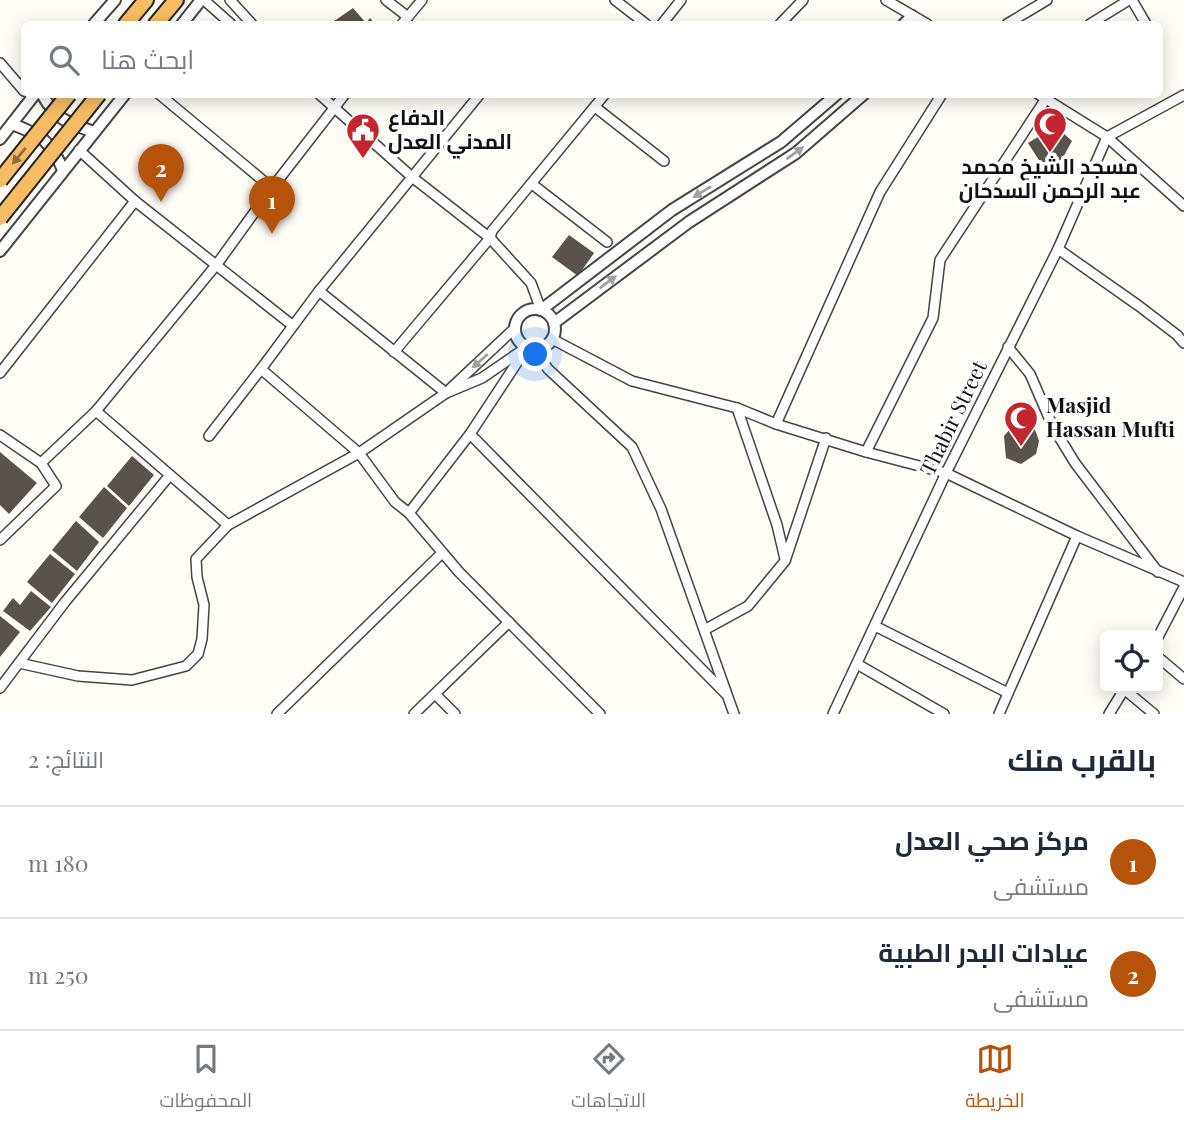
<!DOCTYPE html>
<html lang="ar">
<meta charset="utf-8">
<style>
body{margin:0;font-family:"Playfair Display",Cairo,serif;background:#f2f2f3;color:#1f2937;direction:rtl}
.controls{position:absolute;right:21px;bottom:21px;display:grid;overflow:hidden;border-radius:10px;box-shadow:0 4px 18px #0003}
.controls button{width:63px;height:63px;display:grid;place-items:center;padding:0;border:0;border-bottom:2px solid #e0e1e3;background:#fff;color:#1f2937;font:35px sans-serif}
.you{position:absolute;left:536px;top:355px;width:24px;height:24px;margin:-18px;border:5px solid #fff;border-radius:50%;background:#1a73e8;box-shadow:0 0 0 10px #1a73e833}
.badge{display:grid;place-items:center;width:46px;height:46px;border-radius:50%;background:#b45309;color:#fff;font-size:23px;font-weight:700}
.pin{position:absolute;translate:-50% -58px;filter:drop-shadow(0 2px 4px #0008)}
.pin::after{content:'';position:absolute;top:37px;width:24px;height:21px;background:inherit;clip-path:polygon(0 0,100% 0,50% 100%)}
.list{margin:0;padding:0;list-style:none}
h2{display:flex;justify-content:space-between;align-items:center;height:91px;margin:0;padding:0 28px;font-size:30px}
h2 small{font-size:23px;font-weight:400;color:#747a83}
.list li{display:grid;grid-template-columns:46px 1fr auto;gap:21px;align-items:center;box-sizing:border-box;height:112px;padding:0 28px;border-top:2px solid #e0e1e3}
.list b{display:block;font-size:26px;white-space:nowrap}
.list p{margin:0;font-size:23px;white-space:nowrap;color:#747a83}
.list em{font-size:23px;font-style:normal;color:#747a83}
.icon{flex:none;width:38px;height:38px;fill:none;stroke:currentColor;stroke-width:2;stroke-linecap:round;stroke-linejoin:round}
.map{position:relative;flex:none;width:1184px;height:714px;overflow:hidden;direction:ltr}
.search{position:absolute;background:#fff;box-shadow:0 4px 18px #0003;left:21px;right:21px;top:21px;height:77px;display:flex;align-items:center;gap:18px;box-sizing:border-box;padding:0 24px;border-radius:10px;color:#747a83;font-size:26px}
.sheet{height:315px;background:#fff}
nav{display:flex;justify-content:space-around;align-items:center;box-sizing:border-box;height:98px;border-top:2px solid #e0e1e3;background:#fff;font-size:19px;color:#747a83}
nav a{display:grid;justify-items:center;gap:4px}
nav .on{color:#b45309}
.map>svg:first-child{display:block}
</style>
<div class="map">
<svg width="1184" height="714" viewBox="0 0 1184 714">
<rect width="100%" height="100%" fill="#fffdf5"/>
<g fill="#5a524d">
<polygon points="353,8 366,23 370,18 375,24 330,24"/>
<polygon points="1048,121 1057,132 1060,130 1072,141 1054,174 1047,165 1042,165 1028,143 1041,135 1043,138 1050,129"/>
<polygon points="569,235 594,253 578,276 552,257"/>
<polygon points="1017,421 1033,424 1039,441 1036,454 1021,464 1006,458 1004,436"/>
<polygon points="0,452 37,483 9,514 0,505"/>
<polygon points="132,456 154,475 129,506 107,486"/>
<polygon points="104,487 127,508 103,538 79,517"/>
<polygon points="76,521 99,542 77,571 52,550"/>
<polygon points="50,554 75,574 52,603 27,582"/>
<polygon points="31,591 51,607 30,631 3,611 13,598 20,605"/>
<polygon points="0,616 20,632 0,657"/>
</g>
<g fill="none" stroke-linecap="round" stroke-linejoin="round">
<g stroke="#444" stroke-width="12">
<g id="minor">
<polyline points="204,0 231,24"/>
<polyline points="230,0 252,24"/>
<polyline points="386,0 408,17"/>
<polyline points="615,0 646,24"/>
<polyline points="886,0 927,24"/>
<polyline points="1132,0 1146,24"/>
<polyline points="402,24 422,0"/>
<polyline points="662,24 681,0"/>
<polyline points="780,24 803,0"/>
<polyline points="1007,24 1047,0"/>
<polyline points="1090,24 1129,0"/>
<polyline points="0,63 24,91"/>
<polyline points="159,94 272,188"/>
<polyline points="319,94 412,177 490,238 531,283 541,310"/>
<polyline points="1038,94 1107,137 1184,206"/>
<polyline points="595,107 664,161"/>
<polyline points="79,150 135,201 292,325"/>
<polyline points="532,184 607,242"/>
<polyline points="1058,249 1139,306 1177,335 1184,343"/>
<polyline points="319,291 446,393"/>
<polyline points="552,339 632,381 737,408 776,424 866,452 946,473 1077,536 1184,582"/>
<polyline points="1008,347 1030,374 1053,427 1075,463 1158,572"/>
<polyline points="534,349 548,369 632,447 661,509 734,714"/>
<polyline points="394,352 490,238 492,231 605,94"/>
<polyline points="261,369 359,453 395,502 409,513 459,572 600,714"/>
<polyline points="0,373 135,201"/>
<polyline points="450,389 514,329"/>
<polyline points="737,408 777,525 785,559"/>
<polyline points="96,411 228,525"/>
<polyline points="776,424 880,192 942,94"/>
<polyline points="470,434 726,694"/>
<polyline points="0,435 41,463 56,486 0,540"/>
<polyline points="209,436 261,369 319,291 480,94"/>
<polyline points="866,452 933,318 940,260 1045,100"/>
<polyline points="41,463 96,411 217,264 272,188 345,94"/>
<polyline points="409,513 470,434 524,352"/>
<polyline points="875,626 1008,693"/>
<polyline points="706,629 748,606 785,561 826,438"/>
<polyline points="1158,637 1184,587"/>
<polyline points="1158,657 1184,679"/>
<polyline points="19,663 78,676 132,680 186,666 198,654 202,639 204,605 197,577 196,559 228,525 359,453 446,393 482,378 527,347"/>
<polyline points="857,664 944,714"/>
<polyline points="0,688 65,602 170,475"/>
<polyline points="1124,689 1154,714"/>
<polyline points="435,694 455,714"/>
<polyline points="277,714 442,553"/>
<polyline points="414,714 509,622"/>
<polyline points="833,714 946,473 1058,249 1107,137 1184,95"/>
<polyline points="999,714 1077,536"/>
<polyline points="1109,714 1125,688"/>
</g>
</g>
<g stroke="#444" stroke-width="14">
<g id="tertiary">
<polyline points="94,24 115,0"/>
<polyline points="182,24 201,0"/>
<polyline points="904,24 912,16"/>
<path d="M 42,94 C 56,120 68,123 94,132"/>
<path d="M 12,124 C 41,135 51,141 63,170"/>
<polyline points="0,139 35,94"/>
<polyline points="0,251 125,94"/>
<circle cx="535" cy="329" r="20"/>
<polyline points="541,310 672,210 781,142 837,94"/>
<polyline points="554,323 689,222 796,153 864,94"/>
</g>
</g>
<g stroke="#222" stroke-width="18">
<g id="trunk">
<polyline points="126,24 146,0"/>
<polyline points="156,24 176,0"/>
</g>
</g>
<use href="#minor" stroke="#fff" stroke-width="9"/>
<use href="#tertiary" stroke="#fff" stroke-width="10"/>
<use href="#trunk" stroke="#f7bc64" stroke-width="14"/>
<g stroke="#222" stroke-width="18" stroke-linecap="butt">
<g id="trunk-bridge">
<polyline points="0,180 69,94"/>
<polyline points="0,218 99,94"/>
</g>
</g>
<use href="#trunk-bridge" stroke="#f7bc64" stroke-width="14"/>
</g>
<defs><path id="oneway-solid" d="M-6-.8H1V-3.2L6.5 0L1 3.2V.8H-6Z" transform="scale(1.75)"/></defs>
<g fill="#a0a0a0">
<use href="#oneway-solid" transform="translate(795 153) rotate(-36)"/>
<use href="#oneway-solid" transform="translate(702 192) rotate(148)"/>
<use href="#oneway-solid" transform="translate(608 282) rotate(-37)"/>
<use href="#oneway-solid" transform="translate(480 361) rotate(138)"/>
</g>
<use fill="#906f3f" href="#oneway-solid" transform="translate(19 156) rotate(129)"/>
<defs>
<g id="mosque-pin" transform="scale(1.75)"><path d="M0 17L-7.5 6A9.5 9.5 0 1 1 7.5 6Z" fill="#c4262e" stroke="#fff"/><path d="M3.5-4.9A6 6 0 1 0 3.5 4.9A5 5 0 1 1 3.5-4.9Z" fill="#fff"/></g>
<g id="civic-pin" transform="scale(1.75)"><path d="M0 17L-7.5 6A9.5 9.5 0 1 1 7.5 6Z" fill="#c4262e" stroke="#fff"/><path d="M-.6-6.5H3V-4.5H.6V-3L4-1V1h2V6H-6V1h2V-1L-.6-3ZM-1.2 2.5V6h2.4V2.5Z" fill="#fff"/></g>
</defs>
<g fill-rule="evenodd">
<use href="#mosque-pin" x="1050" y="124"/>
<use href="#civic-pin" x="363" y="130"/>
<use href="#mosque-pin" x="1021" y="418"/>
</g>
<g text-anchor="middle" stroke-width="7" stroke-linejoin="round" paint-order="stroke">
<g font-size="21" font-weight="bold" fill="#111" stroke="#fff" text-anchor="start">
<text x="388" y="125">الدفاع<tspan x="388" dy="24">المدني العدل</tspan></text>
<text x="1050" y="174" text-anchor="middle">مسجد الشيخ محمد<tspan x="1050" dy="24">عبد الرحمن السدحان</tspan></text>
<text x="1046" y="413">Masjid<tspan x="1046" dy="24">Hassan Mufti</tspan></text>
</g>
<g font-size="21" fill="#111" stroke="#fff">
<text transform="translate(954 418) rotate(-64)" y="7">Thabir Street</text>
</g>
</g>
</svg>
<div class="controls">
<button><svg class="icon" aria-label="locate" viewBox="0 0 24 24"><circle cx="12" cy="12" r="6"/><path d="M12 2v4M12 18v4M2 12h4M18 12h4"/></svg></button>
</div>
<div class="you"></div>
<div class="pin badge" style="left:272px;top:234px">1</div>
<div class="pin badge" style="left:161px;top:202px">2</div>
<div class="search"><svg class="icon" aria-label="search" viewBox="0 0 24 24"><circle cx="10" cy="10" r="6"/><path d="M15 15l6 6"/></svg>ابحث هنا</div>
</div>
<section class="sheet">
<h2>بالقرب منك<small>النتائج: 2</small></h2>
<ul class="list">
<li><span class="badge">1</span><div><b>مركز صحي العدل</b><p>مستشفى</p></div><em>180 m</em></li>
<li><span class="badge">2</span><div><b>عيادات البدر الطبية</b><p>مستشفى</p></div><em>250 m</em></li>
</ul>
</section>
<nav>
<a class="on"><svg class="icon" aria-label="map" viewBox="0 0 24 24"><path d="M3 6l6-2 6 2 6-2v14l-6 2-6-2-6 2zM9 4v14M15 6v14"/></svg>الخريطة</a>
<a><svg class="icon" aria-label="directions" viewBox="0 0 24 24"><path d="M12 3l9 9-9 9-9-9zM9 14v-3h6M13 9l2 2-2 2"/></svg>الاتجاهات</a>
<a><svg class="icon" aria-label="saved" viewBox="0 0 24 24"><path d="M7 4h10v16l-5-4-5 4z"/></svg>المحفوظات</a>
</nav>
